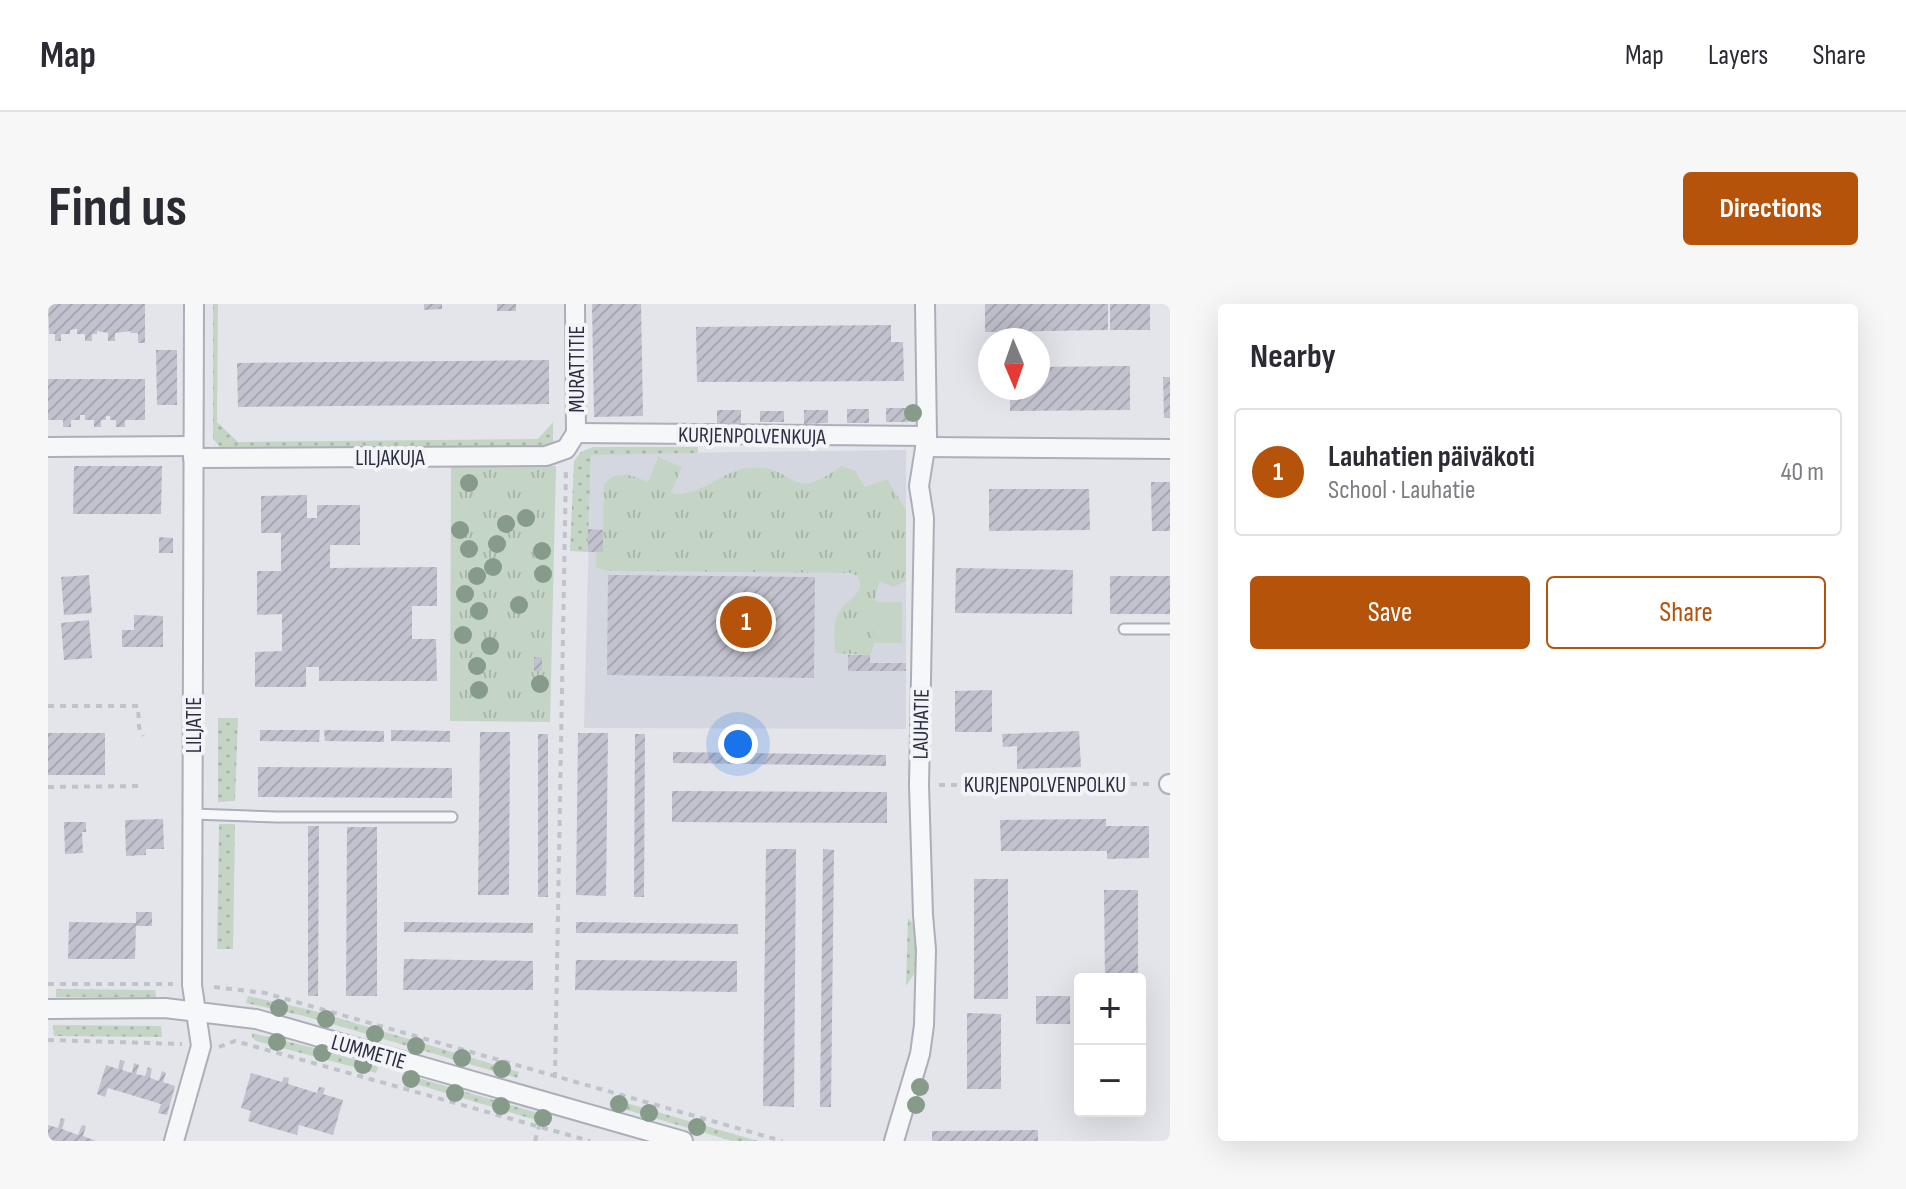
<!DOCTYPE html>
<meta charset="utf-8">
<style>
body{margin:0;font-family:"Sofia Sans Condensed",sans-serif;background:#f7f7f7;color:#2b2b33}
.controls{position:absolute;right:24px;bottom:24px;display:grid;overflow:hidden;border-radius:8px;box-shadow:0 8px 32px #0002}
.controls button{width:72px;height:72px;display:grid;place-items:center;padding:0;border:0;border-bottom:2px solid #e1e1e2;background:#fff;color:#2b2b33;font:40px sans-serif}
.compass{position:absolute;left:930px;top:24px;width:72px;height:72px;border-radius:50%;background:#fff;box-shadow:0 8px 32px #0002;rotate:178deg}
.you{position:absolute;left:690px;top:440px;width:28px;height:28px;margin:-20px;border:6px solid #fff;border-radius:50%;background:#1a73e8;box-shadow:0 0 0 12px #1a73e833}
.badge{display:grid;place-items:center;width:52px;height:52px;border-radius:50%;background:#b45309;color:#fff;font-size:26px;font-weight:700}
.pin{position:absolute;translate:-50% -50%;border:4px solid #fff;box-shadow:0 2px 8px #0006}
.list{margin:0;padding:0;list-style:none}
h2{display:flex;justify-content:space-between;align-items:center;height:104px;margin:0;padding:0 32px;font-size:34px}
h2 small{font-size:26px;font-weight:400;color:#7c7c81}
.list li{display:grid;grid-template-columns:52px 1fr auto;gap:24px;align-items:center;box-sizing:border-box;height:128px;margin:0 16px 16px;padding:0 16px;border:2px solid #e1e1e2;border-radius:8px}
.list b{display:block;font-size:30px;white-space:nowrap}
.list p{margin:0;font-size:26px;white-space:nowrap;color:#7c7c81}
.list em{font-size:26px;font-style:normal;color:#7c7c81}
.actions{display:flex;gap:16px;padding:24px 32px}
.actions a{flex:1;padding:18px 0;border:2px solid #b45309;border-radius:8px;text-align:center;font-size:28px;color:#b45309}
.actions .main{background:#b45309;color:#fff}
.map{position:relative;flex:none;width:1122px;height:837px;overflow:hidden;border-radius:8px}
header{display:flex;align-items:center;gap:48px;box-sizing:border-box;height:112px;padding:0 40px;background:#fff;border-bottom:2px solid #e1e1e2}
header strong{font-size:38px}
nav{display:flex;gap:44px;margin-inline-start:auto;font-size:28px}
.intro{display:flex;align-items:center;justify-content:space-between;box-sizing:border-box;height:192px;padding:0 48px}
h1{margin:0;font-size:56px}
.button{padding:20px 36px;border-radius:8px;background:#b45309;color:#fff;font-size:28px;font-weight:700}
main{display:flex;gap:48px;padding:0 48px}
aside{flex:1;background:#fff;border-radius:8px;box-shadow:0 8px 32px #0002}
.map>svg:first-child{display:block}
</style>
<header>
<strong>Map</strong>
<nav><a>Map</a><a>Layers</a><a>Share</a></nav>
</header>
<div class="intro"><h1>Find us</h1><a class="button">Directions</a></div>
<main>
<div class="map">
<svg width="1122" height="837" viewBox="0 0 1122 837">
<defs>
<pattern id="grass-dots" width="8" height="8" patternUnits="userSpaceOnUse" patternTransform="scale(2)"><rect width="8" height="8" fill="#c5d5c5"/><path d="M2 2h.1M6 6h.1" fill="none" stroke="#a9b7aa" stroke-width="1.8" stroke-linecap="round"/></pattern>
<pattern id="park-tufts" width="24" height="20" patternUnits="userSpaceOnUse" patternTransform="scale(2)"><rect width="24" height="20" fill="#c5d5c5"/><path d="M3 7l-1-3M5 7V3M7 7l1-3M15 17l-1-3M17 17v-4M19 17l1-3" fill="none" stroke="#a9b7aa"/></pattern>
<pattern id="building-hatch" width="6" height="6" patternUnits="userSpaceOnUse" patternTransform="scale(2)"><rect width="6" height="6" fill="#c1c2ce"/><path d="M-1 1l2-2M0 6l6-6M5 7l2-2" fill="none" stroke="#a6a7b2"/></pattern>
</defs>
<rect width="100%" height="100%" fill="#e3e5eb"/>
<polygon fill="#d5d7e0" points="858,146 858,425 536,424 543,150"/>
<g fill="url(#grass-dots)">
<polygon points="165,0 170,0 169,118 190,138 490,135 505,118 505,143 485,147 173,144 165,135"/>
<polygon points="545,143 650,143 650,149 543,151 540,248 522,247 526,157 533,148"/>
<polygon points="170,414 190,414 187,497 170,498"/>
<polygon points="171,520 187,520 185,645 169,645"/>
<polygon points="860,614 872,627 872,661 858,682"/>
<polygon points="8,685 98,686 107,686 108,693 8,693"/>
<polygon points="200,692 267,707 471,768 469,774 260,713 198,699"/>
<polygon points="5,721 113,722 114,733 6,732"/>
<polygon points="204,729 283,748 330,763 328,769 208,737 204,733"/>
<polygon points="356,770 504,813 501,820 354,776"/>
<polygon points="566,796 568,796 710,837 684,837 562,801"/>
</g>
<g fill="url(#park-tufts)">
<path d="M 610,153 L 634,163 L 623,189 C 647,195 671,170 694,165 C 706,163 721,163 732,169 C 741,174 749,181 761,179 C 773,177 784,168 794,162 L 807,167 L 817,183 L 839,175 L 858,206 L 858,277 L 845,283 L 832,277 C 822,298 831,338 822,351 L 787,349 C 787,338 785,325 788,315 C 793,296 821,291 809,272 L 803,269 L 564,267 L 548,264 L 548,248 L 555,247 L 556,181 C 568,165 583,171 600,178 Z"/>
<polygon points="403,161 508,162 502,418 402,417"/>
</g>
<polygon fill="#c5d5c5" points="826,298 854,298 854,339 825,339"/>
<g fill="url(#building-hatch)">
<polygon points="0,0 97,0 97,39 90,39 90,29 82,29 83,27 67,29 67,37 60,37 60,29 49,27 49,30 44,30 44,37 37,37 37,30 29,30 29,25 22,26 22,30 13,30 13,37 7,37 7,30 1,30"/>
<polygon points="376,0 394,0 394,5 376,6"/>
<rect x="449" y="0" width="19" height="7"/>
<polygon points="544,0 593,0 595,112 546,113"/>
<polygon points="937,0 1060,0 1060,26 937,28"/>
<rect x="1062" y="0" width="40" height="26"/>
<polygon points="843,21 843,38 855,38 856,77 649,78 648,23"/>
<polygon points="108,46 129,46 129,101 109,101"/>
<polygon points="501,56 501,100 190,103 189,59"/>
<polygon points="1082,62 1082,106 962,107 962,84 990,84 990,63"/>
<polygon points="1115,73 1122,73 1122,114 1116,114"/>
<polygon points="0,75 97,75 97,116 77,116 77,123 68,123 68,116 62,116 62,112 58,112 58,116 53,116 53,123 46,123 46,116 37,116 37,111 32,111 32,116 23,116 23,123 15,123 15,116 0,116"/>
<rect x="838" y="104" width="23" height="14"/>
<rect x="799" y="105" width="22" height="14"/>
<rect x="669" y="106" width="24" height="13"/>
<polygon points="756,106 780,106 780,119 756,120"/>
<rect x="712" y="107" width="24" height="11"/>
<polygon points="26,162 114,162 113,210 25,210"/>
<polygon points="1103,178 1122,178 1122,227 1104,227"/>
<polygon points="941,185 1041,185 1042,226 941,227"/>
<polygon points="259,191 259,214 269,214 269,201 312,201 312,241 282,241 282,264 389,263 389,302 364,302 364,335 388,335 389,377 271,377 271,363 258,363 258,383 207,383 207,348 234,347 234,310 209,311 209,267 233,267 233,229 213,229 213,192"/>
<polygon points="540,225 555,226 555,248 540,248"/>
<polygon points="111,233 125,234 125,249 111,249"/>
<polygon points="908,264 1025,266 1024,310 907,309"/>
<polygon points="41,271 44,309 16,311 13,273"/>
<polygon points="560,271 767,273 766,374 559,371"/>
<rect x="1062" y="272" width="60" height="38"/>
<polygon points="86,311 115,312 115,343 74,343 74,326 86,326"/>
<polygon points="41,316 44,354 16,356 13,319"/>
<polygon points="800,351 822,351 822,359 858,359 858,367 800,367"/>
<rect x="486" y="353" width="8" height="14"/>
<polygon points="944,386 944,428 907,428 907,387"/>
<polygon points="212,426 272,426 271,438 212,437"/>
<polygon points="276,426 336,427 336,438 277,437"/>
<polygon points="343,426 402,427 402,438 343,437"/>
<polygon points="1031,427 1033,463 969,465 969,442 955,443 954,430"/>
<polygon points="432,428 462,428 461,591 430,591"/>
<rect x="0" y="429" width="57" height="42"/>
<polygon points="530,429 560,429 558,592 528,591"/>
<rect x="490" y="430" width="10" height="163"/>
<polygon points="587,430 597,430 596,593 586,593"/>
<polygon points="625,448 838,451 838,462 625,459"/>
<polygon points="210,463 404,464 404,494 210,493"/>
<polygon points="624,487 839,488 839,519 624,518"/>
<polygon points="115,515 116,545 98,545 98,551 78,552 77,516"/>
<polygon points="1058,515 1058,522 1101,522 1101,554 1059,555 1059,547 953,547 952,516"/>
<polygon points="16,518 38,518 38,528 34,528 35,549 17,550"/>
<polygon points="260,522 271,522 270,692 260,692"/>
<polygon points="299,523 329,523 329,692 298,692"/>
<polygon points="718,545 748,545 746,803 715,802"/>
<polygon points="775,545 786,546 783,803 772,803"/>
<rect x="926" y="575" width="34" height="120"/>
<polygon points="1056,586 1090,586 1090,675 1057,675"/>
<polygon points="88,608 104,608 104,622 88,622 87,655 20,655 21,618 88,619"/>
<polygon points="356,618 485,619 485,629 356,628"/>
<polygon points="528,618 690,620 690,630 528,629"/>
<polygon points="356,655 485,657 485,686 355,686"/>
<polygon points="528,656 689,657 689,688 527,686"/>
<rect x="988" y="692" width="34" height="28"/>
<polygon points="919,709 953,710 953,785 919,785"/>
<polygon points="72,756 77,757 74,766 84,769 86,759 91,761 88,770 97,772 100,763 104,765 102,774 111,777 114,767 118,769 115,778 127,782 119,811 110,809 113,800 60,784 57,793 49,790 58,761 70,765"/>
<polygon points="203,769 234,778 236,773 241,774 240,780 269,789 271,783 277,784 275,790 295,796 285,831 251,821 249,831 200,817 203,807 193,804"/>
<polygon points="13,814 17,815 14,825 30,831 34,821 38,822 35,832 48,837 0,837 0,821 10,824"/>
<polygon points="990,826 990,837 884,837 884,827"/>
</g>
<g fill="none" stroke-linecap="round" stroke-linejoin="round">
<g stroke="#acaeb9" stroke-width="13">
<g id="lane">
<polyline points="1076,325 1122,325"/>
<polyline points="145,510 228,513 404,513"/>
</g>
</g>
<g stroke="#acaeb9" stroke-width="22">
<g id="street">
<polyline points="527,0 528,129"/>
<polyline points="528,129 879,132"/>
<polyline points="0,143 145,142"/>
<polyline points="877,143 1122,145"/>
<polyline points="145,154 498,152 518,145 528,129"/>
<polyline points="1121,480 1122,480"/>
<polyline points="0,705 117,704 208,715 635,837"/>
<polyline points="126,837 153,742 144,681 146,0"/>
<polyline points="846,837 872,750 876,721 878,646 875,611 871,481 876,214 871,182 879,132 877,0"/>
</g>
</g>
<g stroke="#c1c3ca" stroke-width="4" stroke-dasharray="6 6" stroke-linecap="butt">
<polyline points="0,402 90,402 91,423 95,432"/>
<polyline points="891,481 1102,480"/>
<polyline points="0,483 95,482"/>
<polyline points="0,680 125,680"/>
<polyline points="166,683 217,689 734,837"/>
<polyline points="0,736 134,740"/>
<polyline points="171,743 187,737 542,837"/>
<polyline points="507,774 518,164"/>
<polyline points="487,837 491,822"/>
</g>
<use href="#lane" stroke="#f6f7f9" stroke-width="9"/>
<use href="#street" stroke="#f6f7f9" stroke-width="18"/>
</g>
<g fill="#869b8a">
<circle cx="865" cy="109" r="9"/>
<circle cx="421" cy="179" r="9"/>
<circle cx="478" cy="214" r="9"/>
<circle cx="458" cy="220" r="9"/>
<circle cx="412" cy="226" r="9"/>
<circle cx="449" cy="240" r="9"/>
<circle cx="421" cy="245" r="9"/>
<circle cx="494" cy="247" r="9"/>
<circle cx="445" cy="263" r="9"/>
<circle cx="495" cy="270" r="9"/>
<circle cx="429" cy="272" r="9"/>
<circle cx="417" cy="290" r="9"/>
<circle cx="471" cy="301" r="9"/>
<circle cx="431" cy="307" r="9"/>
<circle cx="415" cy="331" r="9"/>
<circle cx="442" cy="342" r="9"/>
<circle cx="429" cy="362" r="9"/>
<circle cx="492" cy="380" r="9"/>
<circle cx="431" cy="386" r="9"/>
<circle cx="231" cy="704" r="9"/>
<circle cx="278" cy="715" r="9"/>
<circle cx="327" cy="730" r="9"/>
<circle cx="229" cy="738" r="9"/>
<circle cx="368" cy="742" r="9"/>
<circle cx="274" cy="749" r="9"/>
<circle cx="414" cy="754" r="9"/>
<circle cx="315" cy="761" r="9"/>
<circle cx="454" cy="765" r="9"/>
<circle cx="363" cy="775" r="9"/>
<circle cx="872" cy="783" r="9"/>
<circle cx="407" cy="789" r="9"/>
<circle cx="571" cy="800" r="9"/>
<circle cx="868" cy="801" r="9"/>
<circle cx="453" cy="802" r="9"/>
<circle cx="601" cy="809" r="9"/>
<circle cx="495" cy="814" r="9"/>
<circle cx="649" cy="823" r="9"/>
</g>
<g text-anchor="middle" stroke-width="8" stroke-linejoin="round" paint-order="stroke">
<g font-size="22" fill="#2b2e43" stroke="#f3f4f8">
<text transform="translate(528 65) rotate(-90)" y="8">MURATTITIE</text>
<text transform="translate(704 131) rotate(1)" y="8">KURJENPOLVENKUJA</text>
<text x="342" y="161">LILJAKUJA</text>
<text transform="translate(872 420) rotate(-89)" y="8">LAUHATIE</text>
<text transform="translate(145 421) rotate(-90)" y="8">LILJATIE</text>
<text x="997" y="488">KURJENPOLVENPOLKU</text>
<text transform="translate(321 747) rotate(16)" y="8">LUMMETIE</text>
</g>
</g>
</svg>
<div class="controls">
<button>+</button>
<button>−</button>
</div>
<svg class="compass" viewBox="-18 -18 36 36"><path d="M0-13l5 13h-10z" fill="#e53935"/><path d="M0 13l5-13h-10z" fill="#7c7c81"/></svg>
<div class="you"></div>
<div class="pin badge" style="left:698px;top:318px">1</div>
</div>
<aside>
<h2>Nearby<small></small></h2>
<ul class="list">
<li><span class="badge">1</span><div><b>Lauhatien päiväkoti</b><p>School · Lauhatie</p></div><em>40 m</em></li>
</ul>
<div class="actions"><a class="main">Save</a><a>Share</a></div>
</aside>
</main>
